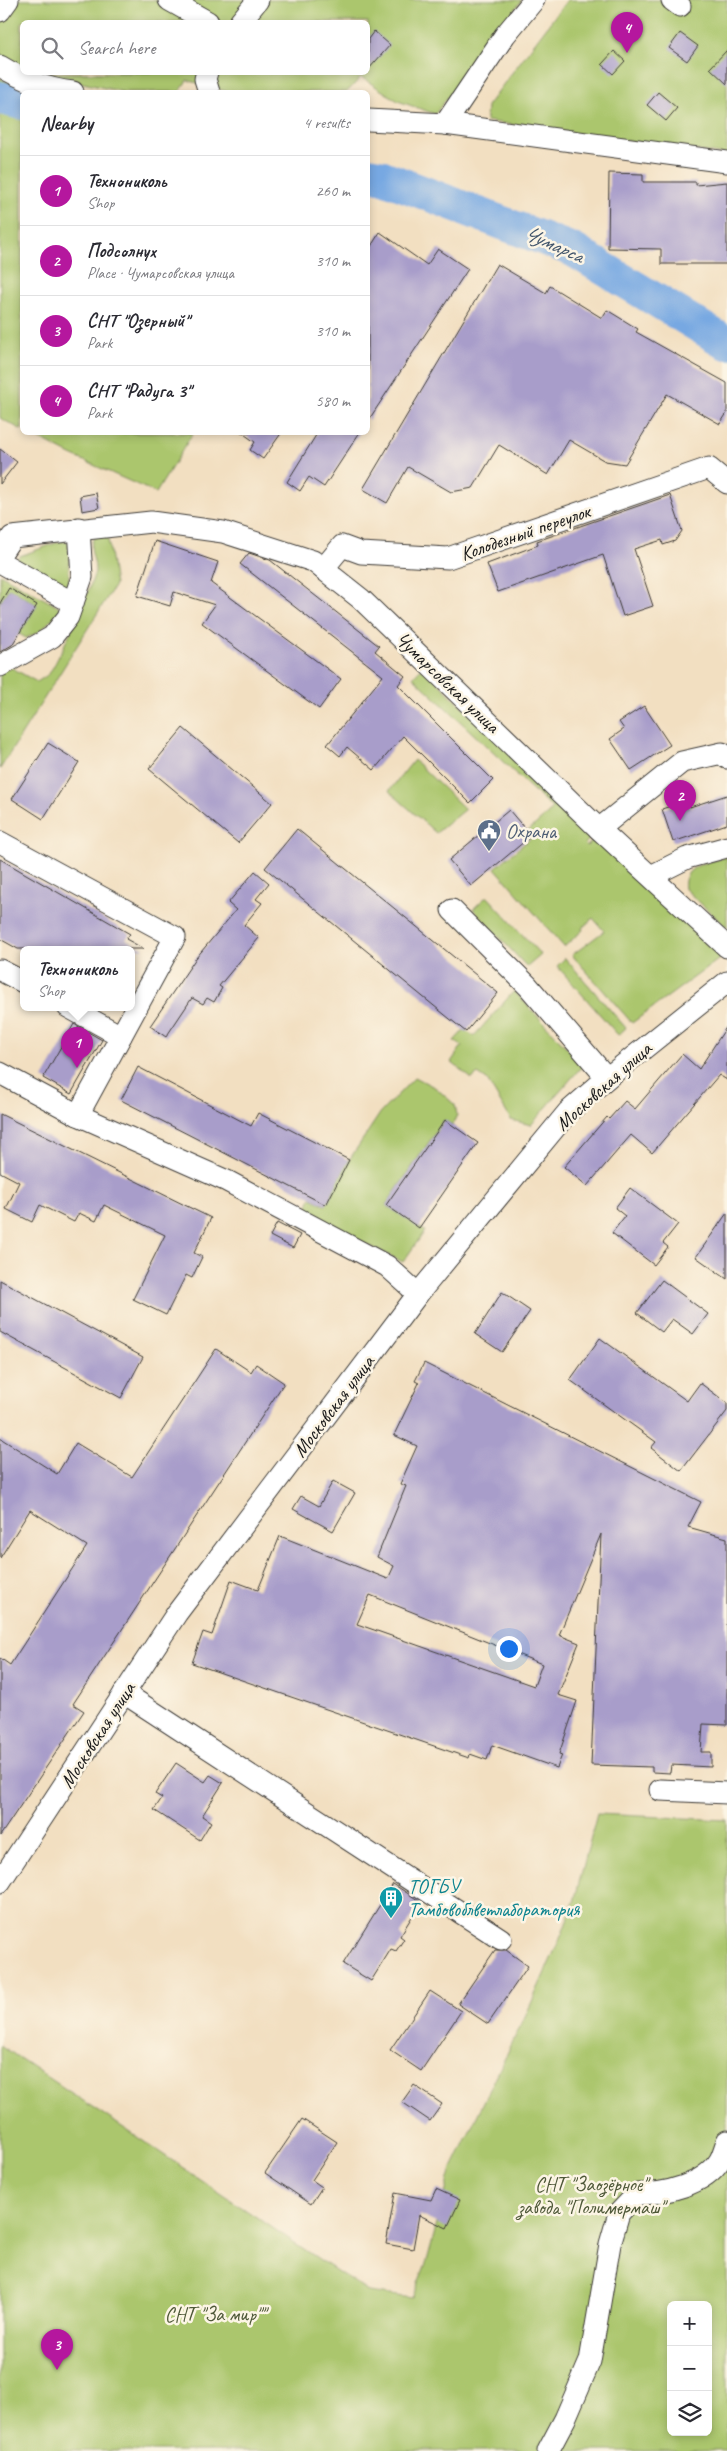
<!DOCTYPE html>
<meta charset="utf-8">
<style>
body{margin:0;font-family:Caveat,sans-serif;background:#f2f2f3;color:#2b2b33}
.controls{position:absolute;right:15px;bottom:15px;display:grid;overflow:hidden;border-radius:8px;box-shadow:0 2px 8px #0003}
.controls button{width:45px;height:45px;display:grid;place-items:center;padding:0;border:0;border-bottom:1px solid #e1e1e2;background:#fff;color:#2b2b33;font:25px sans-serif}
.you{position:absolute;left:508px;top:1648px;width:18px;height:18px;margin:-12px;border:4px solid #fff;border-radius:50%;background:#1a73e8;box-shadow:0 0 0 8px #1a73e833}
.badge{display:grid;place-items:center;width:32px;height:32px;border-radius:50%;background:#b5179e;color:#fff;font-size:16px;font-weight:700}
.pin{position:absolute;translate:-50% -41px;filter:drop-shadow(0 1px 2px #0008)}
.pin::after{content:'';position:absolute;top:26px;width:18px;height:15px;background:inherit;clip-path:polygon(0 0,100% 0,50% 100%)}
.popup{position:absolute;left:20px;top:946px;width:115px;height:65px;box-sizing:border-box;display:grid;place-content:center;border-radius:8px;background:#fff;filter:drop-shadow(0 1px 4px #0005);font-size:16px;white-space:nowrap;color:#7c7c81}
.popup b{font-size:19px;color:#2b2b33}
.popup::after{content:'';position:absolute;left:50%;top:100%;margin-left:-10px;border:10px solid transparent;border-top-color:#fff}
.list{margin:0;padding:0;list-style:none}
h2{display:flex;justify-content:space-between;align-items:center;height:65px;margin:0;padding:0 20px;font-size:21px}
h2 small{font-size:16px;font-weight:400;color:#7c7c81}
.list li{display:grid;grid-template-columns:32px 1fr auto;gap:15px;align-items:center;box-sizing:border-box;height:70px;padding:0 20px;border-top:1px solid #e1e1e2}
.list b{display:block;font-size:19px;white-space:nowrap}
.list p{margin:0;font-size:16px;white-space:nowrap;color:#7c7c81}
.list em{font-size:16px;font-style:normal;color:#7c7c81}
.icon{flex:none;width:28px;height:28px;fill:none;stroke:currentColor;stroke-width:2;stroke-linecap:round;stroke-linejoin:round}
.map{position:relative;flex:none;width:727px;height:2451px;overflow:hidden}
.search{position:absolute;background:#fff;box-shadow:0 2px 8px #0003;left:20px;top:20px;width:350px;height:55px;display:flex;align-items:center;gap:12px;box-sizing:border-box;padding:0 18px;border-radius:8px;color:#7c7c81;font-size:19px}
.panel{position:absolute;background:#fff;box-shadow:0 2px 8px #0003;left:20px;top:90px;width:350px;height:345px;border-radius:8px}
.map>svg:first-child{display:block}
</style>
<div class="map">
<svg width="727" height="2451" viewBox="0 0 727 2451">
<rect width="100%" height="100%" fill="#fcf5e5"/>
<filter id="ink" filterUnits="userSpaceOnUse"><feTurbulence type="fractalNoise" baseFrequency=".02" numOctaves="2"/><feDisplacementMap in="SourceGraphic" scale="10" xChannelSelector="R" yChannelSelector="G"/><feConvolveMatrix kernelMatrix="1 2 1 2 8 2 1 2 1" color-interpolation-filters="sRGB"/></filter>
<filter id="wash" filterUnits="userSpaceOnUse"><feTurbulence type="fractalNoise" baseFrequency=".0096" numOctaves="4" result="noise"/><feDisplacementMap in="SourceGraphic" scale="20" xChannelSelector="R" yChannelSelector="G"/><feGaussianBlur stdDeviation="1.12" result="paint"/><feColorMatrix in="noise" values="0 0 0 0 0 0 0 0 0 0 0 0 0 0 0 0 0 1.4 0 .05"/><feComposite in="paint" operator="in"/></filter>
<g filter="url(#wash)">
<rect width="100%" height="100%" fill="#f2dfc1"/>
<g fill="#abc66d" stroke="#647144" fill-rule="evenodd">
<polygon points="0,0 522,0 435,114 398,101 361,77 347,92 228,92 187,80 180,92 123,92 38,73 368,72 368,22 22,22 22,68 0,56"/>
<polygon points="567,0 727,0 727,155 486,121 487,106"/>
<polygon points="0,78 32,92 22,92 22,430 0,418"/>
<polygon points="28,433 27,433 193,433 156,493 71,455"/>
<path d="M 98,532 L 107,532 L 115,585 L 0,769 L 0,672 L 12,668 L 37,682 C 41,679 46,677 49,673 C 56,667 94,581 95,571 C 95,554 85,548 98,532 Z"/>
<polygon points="61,541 69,543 69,585 64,590 15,561 20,556"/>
<polygon points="0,574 62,609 39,632 26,638 19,634 37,605 9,588 0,603"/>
<polygon points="422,667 593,835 585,844 587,846 596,838 722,957 632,1023 572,955 604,931 593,918 582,928 583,930 564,947 495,868 532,837 528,831 553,809 413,677"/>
<polygon points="414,760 465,809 436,833 389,791"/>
<path d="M 727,857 L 727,928 L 685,889 C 681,865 709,862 727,857 Z"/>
<polygon points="487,896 541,955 527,967 473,909"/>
<polygon points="565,958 626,1028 618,1035 557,966"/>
<polygon points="514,991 583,1065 531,1125 511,1120 487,1080 478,1074 472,1079 451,1062 462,1046 454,1041 464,1030 474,1036"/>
<polygon points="415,1077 436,1088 455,1105 457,1115 452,1125 444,1120 386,1205 425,1231 403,1262 310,1217 305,1212 311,1198 326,1205 349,1160 381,1112"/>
<path d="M 597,1814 L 727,1820 L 727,2451 L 0,2451 L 0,2045 L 368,2292 L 412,2298 L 427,2261 L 452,2168 L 530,2006 L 562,1934 L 574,1902 ZM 671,2305 L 708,2305 L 708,2432 L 671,2432 Z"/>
</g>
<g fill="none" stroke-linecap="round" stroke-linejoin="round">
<g stroke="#77a8e2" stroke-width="34">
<polyline points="0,98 22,103"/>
<polyline points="368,174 383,177 573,250 727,343"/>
</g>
</g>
<g id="blocks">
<g fill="#a89dca" fill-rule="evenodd">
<polygon points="374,31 390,45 368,70 368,39"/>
<polygon points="680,33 698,46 687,61 669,48"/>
<polygon points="727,50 727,84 710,68"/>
<polygon points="614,51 625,61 613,74 602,64"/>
<polygon points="658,92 677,108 666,121 647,105"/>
<polygon points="609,173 643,174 643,182 696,182 696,185 727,182 727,264 661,264 661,249 608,248"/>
<polygon points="380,232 427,265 438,249 468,269 368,421 368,251"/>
<polygon points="497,264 546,293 550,286 602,318 607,310 638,329 636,332 727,383 727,413 720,424 667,394 625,464 605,461 569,440 548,475 499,445 473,488 451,492 408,467 387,503 363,489"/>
<polygon points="241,432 282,432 263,459 250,450 255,442"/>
<polygon points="318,432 360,432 324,487 309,477 300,491 287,482"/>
<polygon points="0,449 17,462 0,484"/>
<polygon points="96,493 99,508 82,511 80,496"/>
<polygon points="670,495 682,531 675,541 663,545 662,540 634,549 653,606 623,616 603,555 498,592 487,564 538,545 537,541"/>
<polygon points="155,541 218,562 211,583 341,679 319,709 202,623 215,605 174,592 170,606 137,596"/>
<polygon points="249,553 270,560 379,646 375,651 405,676 398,685 493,780 470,803 403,736 374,770 347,747 340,756 327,745 383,676 240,564"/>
<polygon points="9,588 37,605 12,645 0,652 0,603"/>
<polygon points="644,706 670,745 631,770 610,739 624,729 619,722"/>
<polygon points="183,728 272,803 238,843 149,769"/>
<polygon points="48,743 79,762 43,819 12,799"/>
<polygon points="727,795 727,824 673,842 662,809 688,800 690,807"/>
<polygon points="509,810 531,836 471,886 449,860"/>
<polygon points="297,829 498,993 466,1032 265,868"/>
<polygon points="0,859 130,934 126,939 144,949 18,949 0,939"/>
<polygon points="255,871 269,883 256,899 262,903 244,925 259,938 219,986 222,988 214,1002 207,998 203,1004 192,998 166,1037 150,1026 196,958 236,910 228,903"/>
<polygon points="74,1024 102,1040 71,1094 43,1078"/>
<polygon points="727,1026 727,1080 719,1075 652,1153 631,1135 587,1186 564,1167 607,1117 609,1119 625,1101 635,1109 682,1054 699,1069"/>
<polygon points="138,1067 251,1126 258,1113 349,1160 326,1205 121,1100"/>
<polygon points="0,1114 211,1218 194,1253 202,1257 192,1278 186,1275 166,1315 133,1299 165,1235 104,1205 96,1221 79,1213 74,1222 40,1205 32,1222 6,1209 19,1182 0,1172"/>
<polygon points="445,1120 478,1143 419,1228 386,1205"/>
<polygon points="630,1188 678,1224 663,1243 668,1247 654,1265 612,1233 625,1216 615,1208"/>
<polygon points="727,1213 727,1279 696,1257"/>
<polygon points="277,1223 300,1235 293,1248 270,1236"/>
<polygon points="0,1280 143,1357 121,1398 0,1332"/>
<polygon points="662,1280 708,1314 693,1334 672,1319 662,1332 637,1313"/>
<polygon points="502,1292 530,1311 502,1352 475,1334"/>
<polygon points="600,1338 687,1401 700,1383 727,1403 727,1411 681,1471 651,1448 656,1442 570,1380"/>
<polygon points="216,1349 251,1372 256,1364 284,1383 73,1704 84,1711 0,1836 0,1658 10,1665 87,1546 30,1510 0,1558 0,1438 57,1474 76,1443 132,1477"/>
<path d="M 424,1363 L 701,1502 L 688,1527 L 727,1538 L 727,1725 L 703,1724 L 701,1752 L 711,1752 L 711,1767 L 671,1765 L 670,1773 L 652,1772 L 652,1767 L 591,1765 L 601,1534 L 559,1635 L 579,1643 L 558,1695 L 577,1701 L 559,1754 L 562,1755 L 557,1768 L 492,1745 L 487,1760 L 470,1754 L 469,1758 L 192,1663 L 203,1632 L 212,1635 L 231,1580 L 258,1590 L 280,1536 L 388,1579 L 394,1566 L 377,1557 L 406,1486 L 400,1484 L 417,1446 L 394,1435 L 419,1383 L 415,1381 ZM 370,1595 L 542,1664 L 534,1686 L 357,1624 Z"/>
<polygon points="333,1481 355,1493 333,1531 293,1509 301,1496 319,1506"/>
<polygon points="176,1763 205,1782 210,1775 223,1783 202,1816 211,1822 200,1840 154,1810 162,1798 155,1794"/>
<polygon points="393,1884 421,1902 400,1936 404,1939 396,1951 391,1949 371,1981 343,1964"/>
<polygon points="495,1950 506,1950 528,1966 488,2024 458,2004"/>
<polygon points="430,1991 461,2011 421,2071 390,2050"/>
<polygon points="414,2085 442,2104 430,2121 402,2102"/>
<polygon points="302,2119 337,2142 312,2180 322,2187 311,2204 265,2173"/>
<polygon points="436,2189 460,2200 447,2228 419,2215 413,2249 386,2244 395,2193 431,2200"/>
</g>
</g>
</g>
<g filter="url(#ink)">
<use href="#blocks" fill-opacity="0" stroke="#3c3935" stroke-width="1"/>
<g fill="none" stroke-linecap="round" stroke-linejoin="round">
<g stroke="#3c3935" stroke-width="23">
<g id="minor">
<polyline points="169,0 208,22"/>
<polyline points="672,0 680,6"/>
<polyline points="0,11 8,0"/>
<polyline points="240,22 258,0"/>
<path d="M 0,66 C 23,80 47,89 73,92"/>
<polyline points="207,72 205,79 209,92"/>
<polyline points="368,120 445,124 727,162"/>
<polyline points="445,124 505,35 534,0"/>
<polyline points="0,555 12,537 151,522 223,532 313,561 361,599 599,829 727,947"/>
<polyline points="0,562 73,603"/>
<polyline points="323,569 342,546 361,553 448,558 709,468 727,483"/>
<polyline points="0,666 52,637 68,617 82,577 79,528"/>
<polyline points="599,829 682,762 722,753 727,758"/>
<polyline points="0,842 175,937 78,1115"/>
<polyline points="651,876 687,858 727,847"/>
<polyline points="452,910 528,986 607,1078"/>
<polyline points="0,970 23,982"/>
<polyline points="68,1007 121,1036"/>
<polyline points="0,1073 78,1115 227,1181 387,1266 418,1294"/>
<polyline points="124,1693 501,1939"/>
<polyline points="660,1790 727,1793"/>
<polyline points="0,1882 177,1613 418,1294 568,1112 607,1078 727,982"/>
<path d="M 548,2451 L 565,2419 L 590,2361 L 610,2244 L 619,2213 L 637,2194 C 664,2194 705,2185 720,2160 C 723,2154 725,2147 727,2141"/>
</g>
</g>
<use href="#minor" stroke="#fff" stroke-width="21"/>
</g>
</g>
<defs>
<g id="civic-pin" transform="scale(1.25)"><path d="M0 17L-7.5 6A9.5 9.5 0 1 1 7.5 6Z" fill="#5c6f8a" stroke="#fcf5e5"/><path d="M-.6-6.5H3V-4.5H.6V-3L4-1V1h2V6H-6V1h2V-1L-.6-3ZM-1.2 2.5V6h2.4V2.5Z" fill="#fff"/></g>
<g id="building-pin" transform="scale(1.25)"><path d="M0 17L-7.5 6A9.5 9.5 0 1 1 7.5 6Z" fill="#0f9aa8" stroke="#fcf5e5"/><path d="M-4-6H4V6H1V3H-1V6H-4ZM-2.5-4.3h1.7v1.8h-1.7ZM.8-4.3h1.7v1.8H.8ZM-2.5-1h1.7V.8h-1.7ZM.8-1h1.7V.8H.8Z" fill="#fff"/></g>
</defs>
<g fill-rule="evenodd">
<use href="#civic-pin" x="489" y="831"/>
<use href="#building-pin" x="391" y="1898"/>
</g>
<g text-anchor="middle" stroke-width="5" stroke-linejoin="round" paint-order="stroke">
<g font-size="20" fill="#1c1c1c" stroke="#fcf5e5">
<text transform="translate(525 532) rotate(-19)" y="7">Колодезный переулок</text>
<text transform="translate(448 682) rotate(44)" y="7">Чумарсовская улица</text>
<text transform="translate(603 1086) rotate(-42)" y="7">Московская улица</text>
<text transform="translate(333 1406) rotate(-53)" y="7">Московская улица</text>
<text transform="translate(97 1735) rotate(-57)" y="7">Московская улица</text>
</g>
<g font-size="20" fill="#4e5e75" stroke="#fcf5e5" text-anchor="start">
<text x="506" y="838">Охрана</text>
</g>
<g font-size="20" fill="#0d838f" stroke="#fcf5e5" text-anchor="start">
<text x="408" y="1893">ТОГБУ<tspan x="408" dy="23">Тамбовоблветлаборатория</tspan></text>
</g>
<g font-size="20" fill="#4e5838" stroke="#fcf5e5">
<text x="591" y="2191">СНТ "Заозёрное"<tspan x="591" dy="23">завода "Полимермаш"</tspan></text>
<text x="215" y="2321">СНТ "За мир""</text>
</g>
<g font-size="21" font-style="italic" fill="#40546b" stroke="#fcf5e5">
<text transform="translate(554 244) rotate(24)" y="7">Чумарса</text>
</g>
</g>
</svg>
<div class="controls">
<button>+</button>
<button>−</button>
<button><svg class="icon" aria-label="layers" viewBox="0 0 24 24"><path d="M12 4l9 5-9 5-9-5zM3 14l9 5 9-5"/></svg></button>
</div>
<div class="you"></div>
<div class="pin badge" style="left:77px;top:1068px">1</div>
<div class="popup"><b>Технониколь</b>Shop</div>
<div class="pin badge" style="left:680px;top:821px">2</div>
<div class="pin badge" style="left:57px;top:2370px">3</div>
<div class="pin badge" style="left:627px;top:53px">4</div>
<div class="search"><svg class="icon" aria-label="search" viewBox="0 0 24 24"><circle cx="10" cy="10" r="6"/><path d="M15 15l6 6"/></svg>Search here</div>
<section class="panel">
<h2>Nearby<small>4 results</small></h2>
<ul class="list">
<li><span class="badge">1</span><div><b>Технониколь</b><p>Shop</p></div><em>260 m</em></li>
<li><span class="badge">2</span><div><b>Подсолнух</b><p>Place · Чумарсовская улица</p></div><em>310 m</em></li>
<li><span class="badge">3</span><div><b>СНТ &quot;Озерный&quot;</b><p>Park</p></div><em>310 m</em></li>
<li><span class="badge">4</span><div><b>СНТ &quot;Радуга 3&quot;</b><p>Park</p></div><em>580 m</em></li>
</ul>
</section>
</div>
